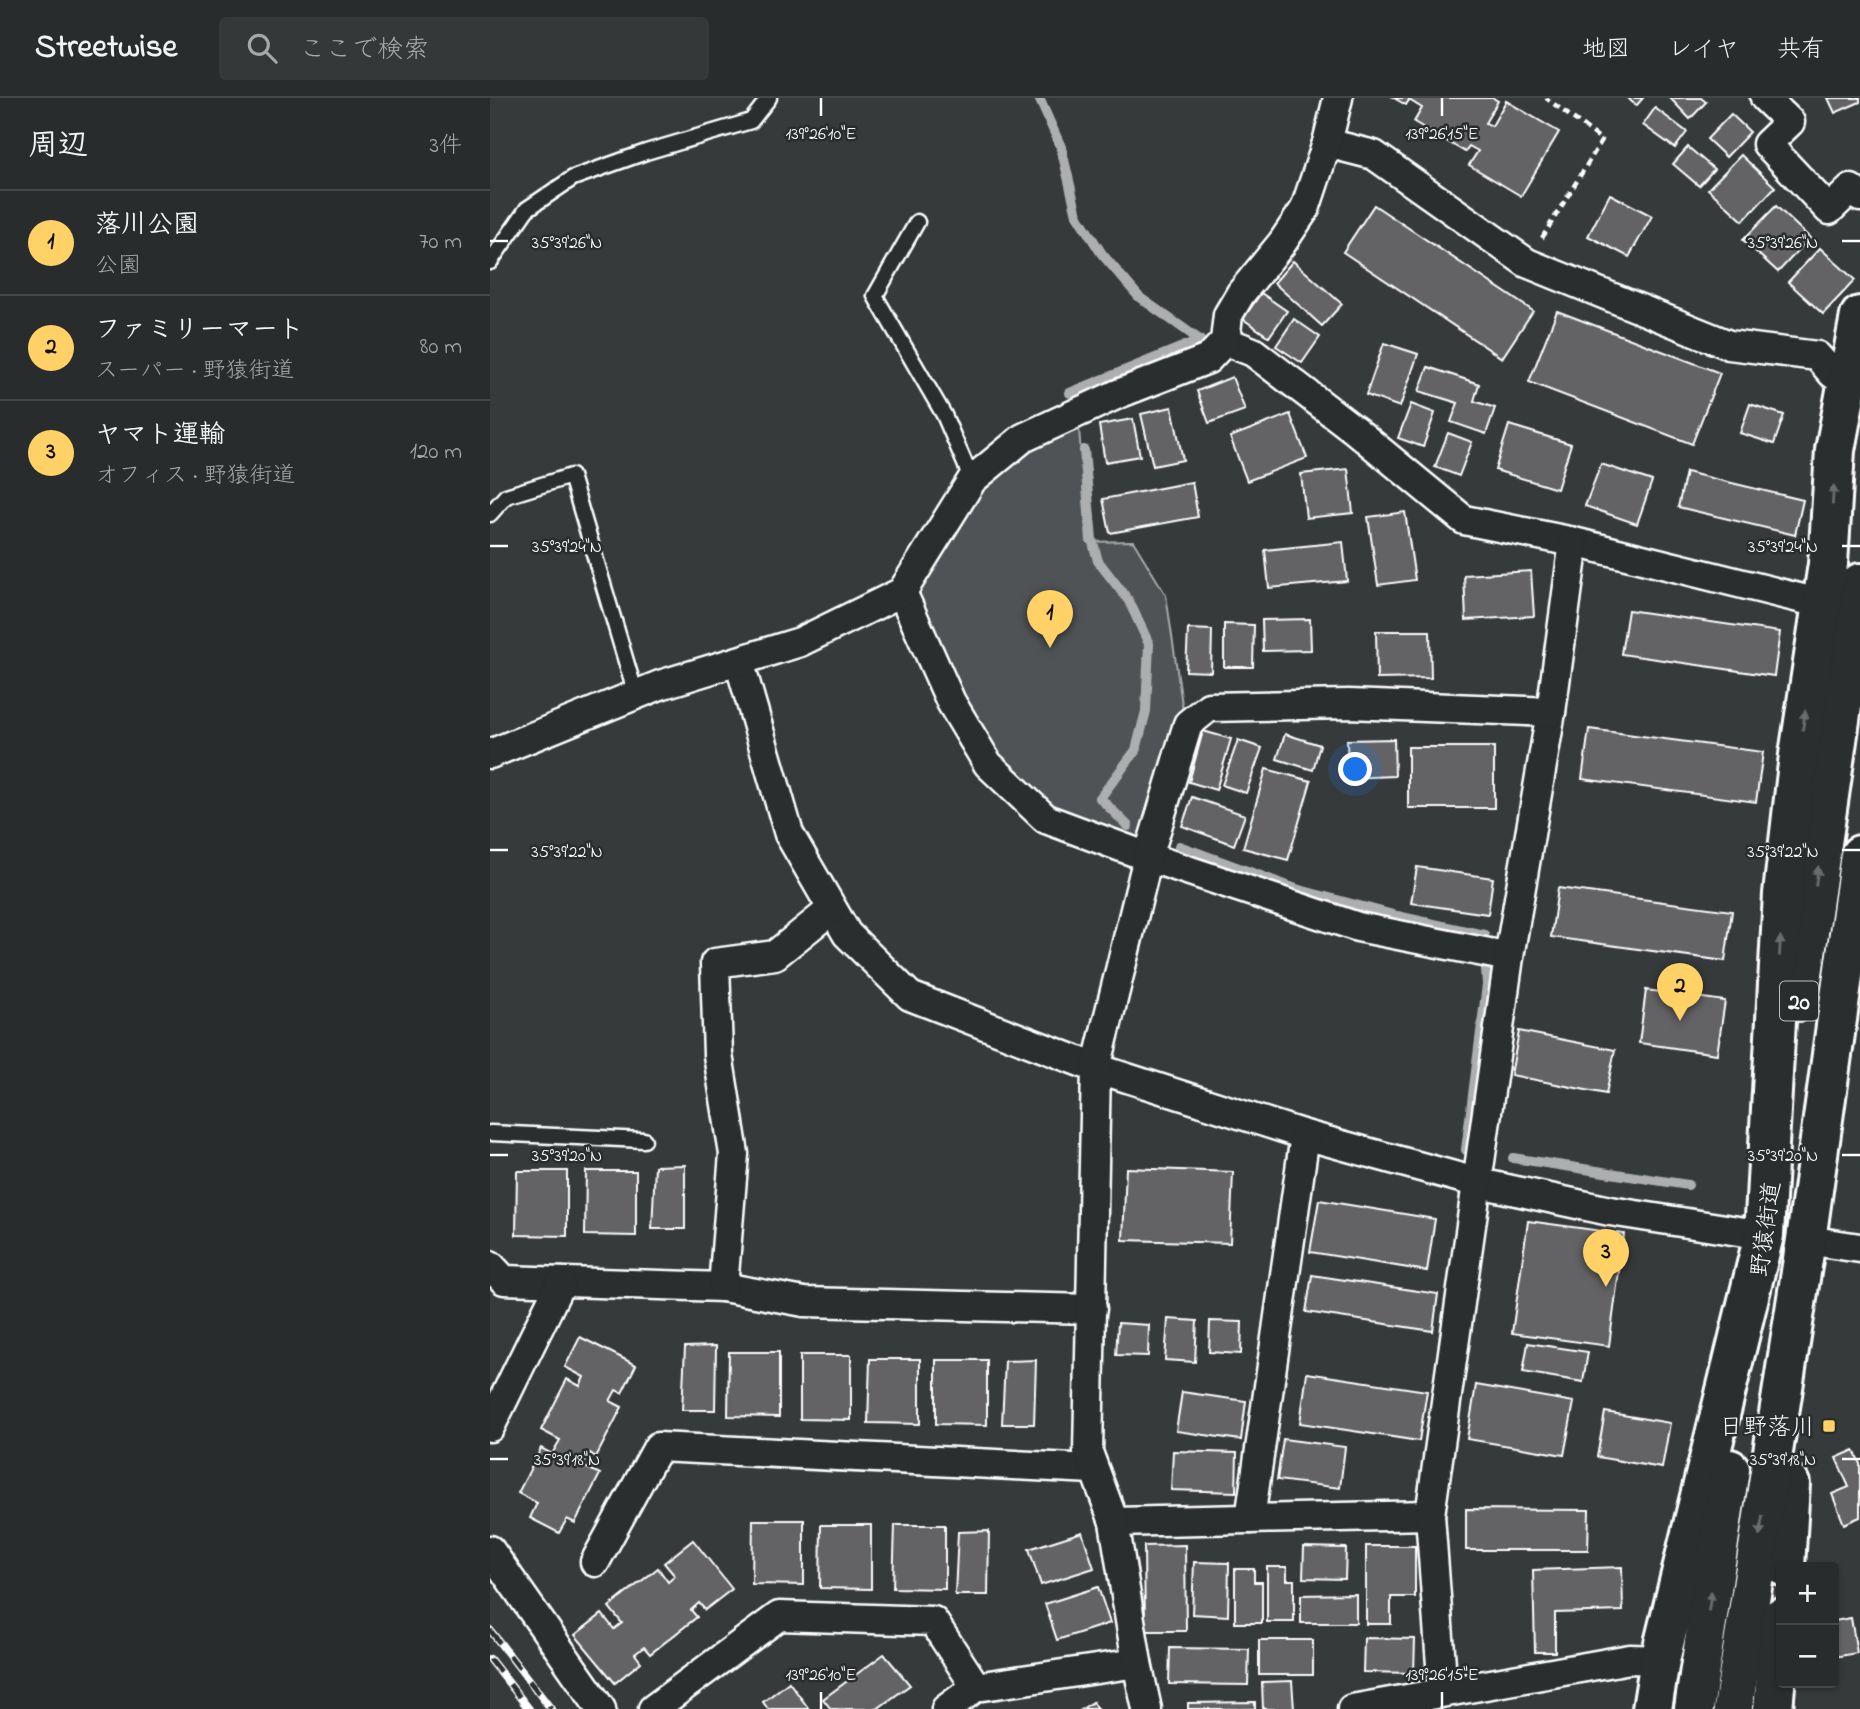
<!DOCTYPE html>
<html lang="ja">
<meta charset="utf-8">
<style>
body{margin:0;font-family:"Indie Flower","Klee One",sans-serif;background:#353838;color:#f1f3f6}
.controls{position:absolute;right:21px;bottom:21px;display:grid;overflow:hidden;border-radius:7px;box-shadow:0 2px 5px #0004}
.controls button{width:63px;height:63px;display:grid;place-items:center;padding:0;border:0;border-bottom:2px solid #454848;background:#292c2c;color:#f1f3f6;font:35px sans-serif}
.you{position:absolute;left:866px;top:672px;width:24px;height:24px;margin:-18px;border:5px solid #fff;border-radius:50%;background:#1a73e8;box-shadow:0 0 0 10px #1a73e833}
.badge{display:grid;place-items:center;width:46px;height:46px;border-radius:50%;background:#ffd166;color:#111;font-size:23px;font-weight:700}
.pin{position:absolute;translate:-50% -58px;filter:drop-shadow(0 2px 4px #0008)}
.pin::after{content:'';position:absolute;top:37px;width:24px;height:21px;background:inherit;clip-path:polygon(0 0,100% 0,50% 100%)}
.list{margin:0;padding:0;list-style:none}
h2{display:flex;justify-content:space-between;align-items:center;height:91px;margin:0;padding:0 28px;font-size:30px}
h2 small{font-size:23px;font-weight:400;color:#a5a7a9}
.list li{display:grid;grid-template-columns:46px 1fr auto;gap:21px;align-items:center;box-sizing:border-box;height:105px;padding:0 28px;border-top:2px solid #454848}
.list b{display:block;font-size:26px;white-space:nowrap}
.list p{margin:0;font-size:23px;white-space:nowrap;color:#a5a7a9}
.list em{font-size:23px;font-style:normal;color:#a5a7a9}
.icon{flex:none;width:38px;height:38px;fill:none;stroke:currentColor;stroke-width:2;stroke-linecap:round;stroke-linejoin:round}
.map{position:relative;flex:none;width:1370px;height:1611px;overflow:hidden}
header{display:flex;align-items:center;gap:42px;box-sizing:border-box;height:98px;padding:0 35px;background:#292c2c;border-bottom:2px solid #454848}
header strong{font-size:33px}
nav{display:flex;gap:38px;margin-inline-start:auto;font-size:24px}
.search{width:490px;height:63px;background:#353838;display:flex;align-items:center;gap:18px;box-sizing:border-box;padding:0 24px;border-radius:7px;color:#a5a7a9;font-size:26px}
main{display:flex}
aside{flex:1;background:#292c2c}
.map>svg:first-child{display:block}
</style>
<header>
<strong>Streetwise</strong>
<div class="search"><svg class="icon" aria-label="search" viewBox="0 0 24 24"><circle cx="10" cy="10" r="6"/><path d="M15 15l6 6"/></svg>ここで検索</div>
<nav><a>地図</a><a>レイヤ</a><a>共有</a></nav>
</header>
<main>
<aside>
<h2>周辺<small>3件</small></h2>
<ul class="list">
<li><span class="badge">1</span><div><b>落川公園</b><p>公園</p></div><em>70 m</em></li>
<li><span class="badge">2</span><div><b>ファミリーマート</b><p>スーパー · 野猿街道</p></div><em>80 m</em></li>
<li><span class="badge">3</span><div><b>ヤマト運輸</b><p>オフィス · 野猿街道</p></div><em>120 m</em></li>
</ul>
</aside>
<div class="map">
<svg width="1370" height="1611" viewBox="0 0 1370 1611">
<rect width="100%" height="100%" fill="#373a3b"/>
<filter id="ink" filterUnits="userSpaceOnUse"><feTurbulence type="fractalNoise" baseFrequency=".0143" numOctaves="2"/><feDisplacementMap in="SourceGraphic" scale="14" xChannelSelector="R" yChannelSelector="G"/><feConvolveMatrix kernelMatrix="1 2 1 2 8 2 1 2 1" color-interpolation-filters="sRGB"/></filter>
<g filter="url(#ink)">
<polygon fill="#505354" stroke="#a8a9aa" stroke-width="2" points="588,315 597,444 643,443 676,497 693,613 658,759 556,721 498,666 412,494 482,382"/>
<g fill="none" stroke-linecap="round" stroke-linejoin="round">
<g stroke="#adaeaf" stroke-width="10">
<polyline points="549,0 571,49 587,117 612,156 649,199 710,242 580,295"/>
<polyline points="594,352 602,441 608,463 639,503 659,546 656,613 646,652 610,700 638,728"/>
<polyline points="689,748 806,791 907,818 994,837 997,887 976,1052"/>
<polyline points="1023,1060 1198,1087"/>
</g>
</g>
<g fill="#636465" stroke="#fff" stroke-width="2">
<polygon points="904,0 1003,0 1008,3 995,25 1002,28 1016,3 1069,34 1031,98 979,67 988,53 979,48 975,54 924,24 932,10 919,2 916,7"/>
<polygon points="1138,0 1153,0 1146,8"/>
<polygon points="1180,0 1211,0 1216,4 1200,21"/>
<polygon points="1338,0 1370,0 1370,4 1345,15"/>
<polygon points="1165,10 1197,34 1185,50 1153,27"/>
<polygon points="1241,16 1260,34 1236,59 1217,41"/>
<polygon points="1198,49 1224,71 1209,88 1183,66"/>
<polygon points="1251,57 1285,89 1253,123 1218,91"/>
<polygon points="1120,96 1162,118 1139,159 1098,138"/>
<polygon points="884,107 1043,213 1012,260 853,154"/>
<polygon points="1286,108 1320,140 1288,174 1253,142"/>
<polygon points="1330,150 1365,182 1333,216 1298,184"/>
<polygon points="803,163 852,206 832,228 784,185"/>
<polygon points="771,195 797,213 779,239 753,221"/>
<polygon points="1067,213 1230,275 1202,346 1039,284"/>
<polygon points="804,221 830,239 812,265 786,248"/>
<polygon points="894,245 928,256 910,309 876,297"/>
<polygon points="938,269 989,286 984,303 1005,310 996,336 961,324 968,305 929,293"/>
<polygon points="742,279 755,312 719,325 707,293"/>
<polygon points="921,306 945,315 933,349 908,340"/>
<polygon points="1260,306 1294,317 1284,346 1250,335"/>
<polygon points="682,309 693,362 663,368 651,316"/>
<polygon points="800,316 817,360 757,383 740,339"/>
<polygon points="643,321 650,358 615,364 609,327"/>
<polygon points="1019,327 1081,346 1067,391 1005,372"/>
<polygon points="958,335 982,344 969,378 945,369"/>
<polygon points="1111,366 1162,383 1147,426 1095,408"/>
<polygon points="858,371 863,415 816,420 811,376"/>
<polygon points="1196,374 1313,402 1305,437 1188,409"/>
<polygon points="702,384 708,419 620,435 613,401"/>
<polygon points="915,414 925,482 888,487 878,419"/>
<polygon points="853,444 857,483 779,490 775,452"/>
<polygon points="1041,473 1044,518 976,522 974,477"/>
<polygon points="1138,512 1290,534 1284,578 1131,556"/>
<polygon points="820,521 821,552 773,553 772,522"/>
<polygon points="734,526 764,527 763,569 734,569"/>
<polygon points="698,531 722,532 721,574 696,573"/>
<polygon points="886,533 940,533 941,580 887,581"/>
<polygon points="1099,631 1273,654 1266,704 1092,681"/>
<polygon points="713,633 741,641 726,692 699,684"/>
<polygon points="795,636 830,647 823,672 787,661"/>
<polygon points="904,641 905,678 858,680 857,642"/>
<polygon points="748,642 772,650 756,695 732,687"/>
<rect x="918" y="649" width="86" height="61"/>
<polygon points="776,671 821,683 798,762 753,750"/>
<polygon points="702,699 755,717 744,747 692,728"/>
<polygon points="927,769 1003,780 998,816 921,805"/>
<polygon points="1068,790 1242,813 1235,863 1061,839"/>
<polygon points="1156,892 1235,903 1227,956 1149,945"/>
<polygon points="1029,933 1125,952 1116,996 1021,977"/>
<polygon points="195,1067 195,1131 162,1131 165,1068"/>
<polygon points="636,1070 743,1074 740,1145 633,1142"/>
<polygon points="27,1073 77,1073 77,1138 26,1137"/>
<polygon points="96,1073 146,1073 146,1138 95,1137"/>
<polygon points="829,1102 945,1121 937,1173 820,1154"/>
<polygon points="1038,1123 1134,1136 1119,1248 1022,1235"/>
<polygon points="822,1177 948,1196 943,1233 816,1214"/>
<polygon points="678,1221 707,1223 705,1264 675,1262"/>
<polygon points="720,1223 752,1224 751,1256 719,1254"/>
<polygon points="628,1225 659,1227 658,1258 626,1257"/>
<polygon points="90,1239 146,1267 132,1295 126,1292 120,1303 132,1309 106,1359 100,1355 93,1368 110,1376 85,1425 77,1421 69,1435 40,1420 47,1405 28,1395 51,1350 62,1356 70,1342 51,1332 77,1281 90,1288 94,1279 75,1269"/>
<polygon points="1038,1245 1098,1254 1093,1284 1033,1274"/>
<polygon points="226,1248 225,1312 192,1312 195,1249"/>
<polygon points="239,1254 289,1254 289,1319 238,1318"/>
<polygon points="310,1257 361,1257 361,1322 310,1321"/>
<polygon points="380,1261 430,1261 430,1326 378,1325"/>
<polygon points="446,1262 497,1262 497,1327 446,1326"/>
<polygon points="546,1262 544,1326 512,1326 515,1263"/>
<polygon points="817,1275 937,1293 929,1343 810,1325"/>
<polygon points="986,1287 1084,1304 1074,1357 977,1341"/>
<polygon points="692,1294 756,1303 751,1342 686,1333"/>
<polygon points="1115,1314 1180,1325 1172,1370 1107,1359"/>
<polygon points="793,1341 855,1349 850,1390 787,1382"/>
<polygon points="1364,1352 1370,1366 1370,1419 1354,1426 1342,1396 1359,1389 1346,1360"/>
<polygon points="683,1353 747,1355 746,1394 681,1392"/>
<polygon points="976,1411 1099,1412 1098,1452 976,1452"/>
<polygon points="263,1422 314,1422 314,1487 262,1486"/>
<polygon points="331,1427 381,1427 381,1491 330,1490"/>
<polygon points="405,1427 455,1427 455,1491 403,1490"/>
<polygon points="499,1433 498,1497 465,1497 468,1434"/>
<polygon points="592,1434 604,1470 551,1487 539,1451"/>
<polygon points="203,1442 242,1491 215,1512 209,1505 201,1512 207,1519 160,1556 154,1549 145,1556 151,1564 125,1585 85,1537 112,1516 124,1531 132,1525 119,1509 168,1470 178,1484 185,1478 174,1465"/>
<polygon points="695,1447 696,1533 655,1533 654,1448"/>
<polygon points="876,1448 925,1448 925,1499 901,1499 901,1526 876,1526"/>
<polygon points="814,1449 856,1450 855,1481 813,1480"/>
<polygon points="704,1464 739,1465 738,1518 702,1516"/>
<polygon points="777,1469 797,1469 797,1482 804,1482 804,1524 777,1524"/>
<polygon points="1132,1469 1133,1513 1065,1515 1065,1554 1045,1554 1043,1472"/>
<polygon points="745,1471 764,1471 764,1484 772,1484 772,1525 745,1525"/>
<polygon points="608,1489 620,1525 567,1542 555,1506"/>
<polygon points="866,1496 866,1525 811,1525 811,1497"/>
<polygon points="1361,1520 1367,1555 1344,1559 1344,1523"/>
<polygon points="874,1540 925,1541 924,1575 873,1574"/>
<rect x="769" y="1542" width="54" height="35"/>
<polygon points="680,1550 759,1551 758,1587 679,1586"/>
<polygon points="394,1556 420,1587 387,1611 341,1611 333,1601"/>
<polygon points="802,1583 804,1611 773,1611 772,1584"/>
<polygon points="299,1584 319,1611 278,1611 273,1604"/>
<polygon points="603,1604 607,1611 592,1611"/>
<polygon points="765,1604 765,1611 698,1611 698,1605"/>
</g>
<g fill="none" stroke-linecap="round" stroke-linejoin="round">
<g stroke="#fff" stroke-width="19">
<g id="service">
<polyline points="427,124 385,198 454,317 482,382"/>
<polyline points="0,164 37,111 83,80 156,54 261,23 279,0"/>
<polyline points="0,416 16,398 81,378 146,597"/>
<polyline points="0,1035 154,1042"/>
</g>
</g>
<g stroke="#fff" stroke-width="33">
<g id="minor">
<polyline points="1275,0 1300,24 1277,46 1339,112 1361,91 1370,99"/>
<polyline points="837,45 884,57 1037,165 1239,247 1327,258 1343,276 1358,279"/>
<polyline points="735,243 763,254 866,333 974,422 1084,444 1333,506"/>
<polyline points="412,494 461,604 498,666 556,721 658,759 868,829 1019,859"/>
<polyline points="249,563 299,736 357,836 420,898 606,970 815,1037 989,1085 1120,1113 1274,1137"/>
<polyline points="0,656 170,587 310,544 412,494 482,382 533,340 628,296 718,261 735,243 738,217 751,195 792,145 815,111 837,45 848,0"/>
<polyline points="1316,1142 1370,1150"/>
<polyline points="0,1167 14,1182 233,1189 314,1204 602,1211"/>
<polyline points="233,1189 244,1056 228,957 225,865 285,857 342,811"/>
<polyline points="0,1329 71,1184"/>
<polyline points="760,1421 815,1037"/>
<polyline points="624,1424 940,1417"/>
<polyline points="0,1452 111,1611"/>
<polyline points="105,1464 168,1349 603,1371"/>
<polyline points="953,1594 940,1417 1019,859 1061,614 1084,444"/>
<polyline points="163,1611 289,1518 443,1523 486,1589"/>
<polyline points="456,1611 486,1589 647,1565"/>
<polyline points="657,1611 647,1565 624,1424 598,1354 606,970 658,759 698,626 719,609 859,606 1061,614"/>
<polyline points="862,1611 1140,1561 1170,1562"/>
</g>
</g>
<g stroke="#fff" stroke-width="44">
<g id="primary">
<polyline points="1309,903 1370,485"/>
<polyline points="1295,1469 1300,1386"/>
<polyline points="1162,1611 1170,1562 1274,1137 1293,796 1309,657 1338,466 1345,352 1370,218"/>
<polyline points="1204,1611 1240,1371"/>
<polyline points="1243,1611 1316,1142 1370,757"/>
<polyline points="1283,1611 1291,1519"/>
</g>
</g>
<polyline stroke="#fff" stroke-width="4.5" stroke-dasharray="7 5" stroke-linecap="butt" points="1052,140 1112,42 1056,0"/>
<use href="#service" stroke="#2a2d2e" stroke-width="14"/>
<use href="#minor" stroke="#2a2d2e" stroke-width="28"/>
<use href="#primary" stroke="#2a2d2e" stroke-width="38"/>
<g stroke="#fff" stroke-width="8">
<g id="rail">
<polyline points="0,1532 61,1611"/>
<polyline points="0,1561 39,1611"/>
</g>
</g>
<use href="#rail" stroke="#2a2d2e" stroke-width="5" stroke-dasharray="16" stroke-linecap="butt"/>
</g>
<defs><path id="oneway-solid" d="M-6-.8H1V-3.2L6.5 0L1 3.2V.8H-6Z" transform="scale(1.75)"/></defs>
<g fill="#6a6c6d">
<use href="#oneway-solid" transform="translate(1343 397) rotate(-86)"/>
<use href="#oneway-solid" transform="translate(1314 622) rotate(-82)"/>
<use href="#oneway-solid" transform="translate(1327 778) rotate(-82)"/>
<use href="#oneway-solid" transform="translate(1290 848) rotate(-87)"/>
<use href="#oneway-solid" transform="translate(1271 1428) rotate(99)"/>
<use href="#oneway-solid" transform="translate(1220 1503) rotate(-82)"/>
</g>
</g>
<path fill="none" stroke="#fff" stroke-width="2.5" d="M 331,0 L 331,18M 952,0 L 952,18M 0,143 L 18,143M 1352,143 L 1370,143M 0,448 L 18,448M 1352,448 L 1370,448M 0,752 L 18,752M 1352,752 L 1370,752M 0,1057 L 18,1057M 1352,1057 L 1370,1057M 0,1361 L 18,1361M 1352,1361 L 1370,1361M 331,1594 L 331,1611M 952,1594 L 952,1611"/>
<rect fill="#ffd166" stroke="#2a2d2e" stroke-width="2.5" x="1332" y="1321" width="14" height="14" rx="3.5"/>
<g text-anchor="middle" stroke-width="5" stroke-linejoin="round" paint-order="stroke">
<rect fill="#2a2d2e" stroke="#bfc0c0" stroke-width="2" x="1290" y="883.5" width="38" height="39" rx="5"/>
<g font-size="23" font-weight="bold" fill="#fff">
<text x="1309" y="911">20</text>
</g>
<g font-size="24" fill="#fff" stroke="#2a2d2e">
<text transform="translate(1275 1131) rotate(-82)" y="8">野猿街道</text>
</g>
<g font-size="24" fill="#fff" stroke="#2a2d2e" text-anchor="end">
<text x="1325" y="1336">日野落川</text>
</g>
</g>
<g font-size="18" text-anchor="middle" fill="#fff" stroke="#2a2d2e" stroke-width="5" stroke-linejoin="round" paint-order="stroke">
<text x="331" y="41">139°26'10"E</text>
<text x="952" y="41">139°26'15"E</text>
<text x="77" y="150">35°39'26"N</text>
<text x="1293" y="150">35°39'26"N</text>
<text x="77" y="454">35°39'24"N</text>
<text x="1293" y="454">35°39'24"N</text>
<text x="77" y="759">35°39'22"N</text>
<text x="1293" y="759">35°39'22"N</text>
<text x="77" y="1063">35°39'20"N</text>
<text x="1293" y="1063">35°39'20"N</text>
<text x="77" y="1367">35°39'18"N</text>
<text x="1293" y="1367">35°39'18"N</text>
<text x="331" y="1582">139°26'10"E</text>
<text x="952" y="1582">139°26'15"E</text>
</g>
</svg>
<div class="controls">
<button>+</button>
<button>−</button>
</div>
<div class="you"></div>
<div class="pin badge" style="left:560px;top:550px">1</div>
<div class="pin badge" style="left:1190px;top:923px">2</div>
<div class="pin badge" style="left:1116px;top:1189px">3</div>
</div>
</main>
